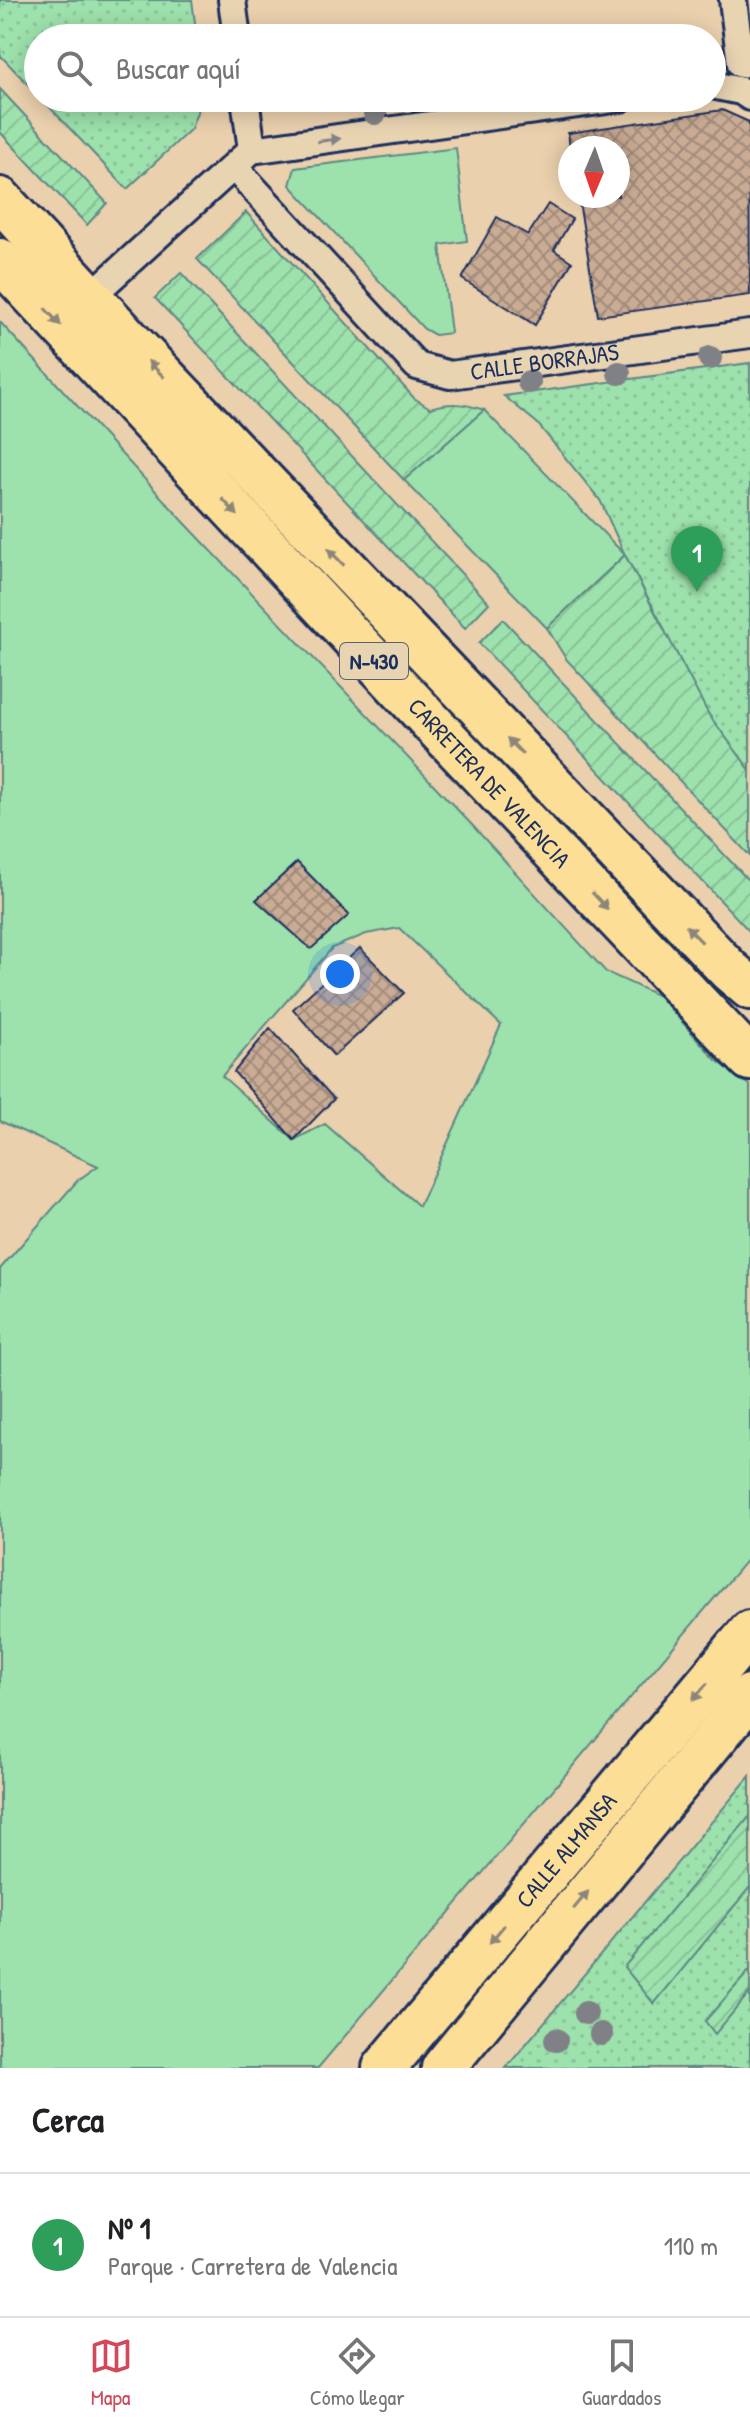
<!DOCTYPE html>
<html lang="es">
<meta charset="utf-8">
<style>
body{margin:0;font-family:"Patrick Hand",sans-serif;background:#f6f6f6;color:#202124}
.compass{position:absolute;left:558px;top:136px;width:72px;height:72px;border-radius:50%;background:#fff;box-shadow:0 4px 20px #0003;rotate:182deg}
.you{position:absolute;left:340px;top:974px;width:28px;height:28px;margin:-20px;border:6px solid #fff;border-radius:50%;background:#1a73e8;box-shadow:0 0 0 12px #1a73e833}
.badge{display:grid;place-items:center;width:52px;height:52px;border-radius:50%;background:#d1495b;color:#fff;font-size:26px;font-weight:700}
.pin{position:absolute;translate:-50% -66px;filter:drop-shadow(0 2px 4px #0008)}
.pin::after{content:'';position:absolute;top:42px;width:28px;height:24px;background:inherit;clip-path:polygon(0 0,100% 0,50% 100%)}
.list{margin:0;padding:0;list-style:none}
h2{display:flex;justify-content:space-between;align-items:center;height:104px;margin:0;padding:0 32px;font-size:34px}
h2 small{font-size:26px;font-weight:400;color:#757577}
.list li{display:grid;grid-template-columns:52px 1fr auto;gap:24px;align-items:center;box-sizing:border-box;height:144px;padding:0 32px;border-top:2px solid #e0e0e0}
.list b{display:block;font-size:30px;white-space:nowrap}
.list p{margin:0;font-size:26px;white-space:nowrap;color:#757577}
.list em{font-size:26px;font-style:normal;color:#757577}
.icon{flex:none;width:44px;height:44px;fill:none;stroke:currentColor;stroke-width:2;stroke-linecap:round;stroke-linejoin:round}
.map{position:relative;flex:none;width:750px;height:2068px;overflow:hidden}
.search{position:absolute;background:#fff;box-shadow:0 4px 20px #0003;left:24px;right:24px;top:24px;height:88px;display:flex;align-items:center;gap:20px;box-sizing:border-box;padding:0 28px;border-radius:44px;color:#757577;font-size:30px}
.sheet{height:248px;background:#fff}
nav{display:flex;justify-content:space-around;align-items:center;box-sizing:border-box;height:112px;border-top:2px solid #e0e0e0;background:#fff;font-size:22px;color:#757577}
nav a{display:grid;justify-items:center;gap:4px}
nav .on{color:#d1495b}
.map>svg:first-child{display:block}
</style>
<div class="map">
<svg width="750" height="2068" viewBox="0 0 750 2068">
<defs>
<pattern id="park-dots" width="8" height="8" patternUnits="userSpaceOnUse" patternTransform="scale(2)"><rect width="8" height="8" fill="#9de1ac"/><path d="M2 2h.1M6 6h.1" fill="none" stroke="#87c196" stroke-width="1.8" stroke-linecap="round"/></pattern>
<pattern id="garden-furrows" width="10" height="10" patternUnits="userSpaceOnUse" patternTransform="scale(2)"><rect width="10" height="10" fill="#9de1ac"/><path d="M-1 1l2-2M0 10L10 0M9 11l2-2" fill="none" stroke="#87c196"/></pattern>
<pattern id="building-cross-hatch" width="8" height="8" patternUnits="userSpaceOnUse" patternTransform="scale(2)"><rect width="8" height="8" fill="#caab94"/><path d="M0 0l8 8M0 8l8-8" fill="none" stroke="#a38c7c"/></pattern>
</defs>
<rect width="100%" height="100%" fill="#ebd0ad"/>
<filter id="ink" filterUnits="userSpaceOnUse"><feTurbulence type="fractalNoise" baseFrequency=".0125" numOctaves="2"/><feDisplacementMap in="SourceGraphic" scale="16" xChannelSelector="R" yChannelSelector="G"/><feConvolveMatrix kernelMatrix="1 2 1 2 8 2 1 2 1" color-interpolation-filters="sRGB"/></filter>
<g filter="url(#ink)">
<g fill="#9de1ac" stroke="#5c8885" stroke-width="2" fill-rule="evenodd">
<polygon points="456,148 467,241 440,245 451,333 435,335 424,329 290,185 295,168"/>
<path d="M 0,322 L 186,524 L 472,825 L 606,972 L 659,996 L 716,1060 L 750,1085 L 750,1556 L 318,2068 L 0,2068 L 0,1269 L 78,1180 L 98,1166 L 0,1121 ZM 399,928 L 501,1025 L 419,1206 L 325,1124 L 294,1140 L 222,1076 L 332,948 L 366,934 Z"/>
<polygon points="484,410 625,555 547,628 404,480"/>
</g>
<g fill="url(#park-dots)" stroke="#5c8885" stroke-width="2">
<polygon points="0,0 192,0 197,38 38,38 38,95 0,55"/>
<polygon points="41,98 202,98 191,129 127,189"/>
<polygon points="750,363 750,770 709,715 687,729 664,628 625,555 600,500 537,423 504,396"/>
<polygon points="750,1776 750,2068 506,2068"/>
</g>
<g fill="url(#garden-furrows)" stroke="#5c8885" stroke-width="2">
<polygon points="0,89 107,203 87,225 0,132"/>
<path d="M 246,212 L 414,398 L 430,408 C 450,402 464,403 484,410 L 404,480 L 197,259 Z"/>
<polygon points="181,273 489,603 465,628 155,298"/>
<polygon points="625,555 709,715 750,770 750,856 566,659 547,628"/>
<polygon points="503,619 750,882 750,932 479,643"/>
<polygon points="750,1816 750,1887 654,2004 624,1967"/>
<polygon points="750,1970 750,1992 715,2034 705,2021"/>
</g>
<g fill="url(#building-cross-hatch)" stroke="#1b2f5e" stroke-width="2">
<polygon points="722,110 749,122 750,295 598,316 578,196 618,196 618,148 570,148 568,133"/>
<polygon points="548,204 572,219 554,250 572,262 535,325 462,279 497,217 528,235"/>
<polygon points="297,862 349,915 311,949 256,900"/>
<polygon points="360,948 404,993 334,1056 293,1009"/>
<polygon points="270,1028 334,1099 294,1140 234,1072"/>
</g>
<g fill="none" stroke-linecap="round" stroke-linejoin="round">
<g stroke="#1b2f5e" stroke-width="32">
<g id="street">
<polyline points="232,0 237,38"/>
<polyline points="733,0 741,64"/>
<polyline points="712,85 741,91 750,97"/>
<polyline points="245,98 252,150"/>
<polyline points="252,150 621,98"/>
<path id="s1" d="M 234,167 L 417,366 L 450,375 L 750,334"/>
<polyline points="91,296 246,155"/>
</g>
</g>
<g stroke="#1b2f5e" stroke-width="48">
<g id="primary">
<polyline points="0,199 134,345 729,970 750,988"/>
<path id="s2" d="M 0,260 L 434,725 L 750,1059"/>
<path id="s3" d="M 384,2068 L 750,1632"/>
<polyline points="443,2068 750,1696"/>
</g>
</g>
<use href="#street" stroke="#e9d4b2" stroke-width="26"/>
<use href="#primary" stroke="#fdde96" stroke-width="42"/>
</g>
<g fill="#808186">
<circle cx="375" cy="113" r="12"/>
<circle cx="710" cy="358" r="12"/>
<circle cx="619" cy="373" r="12"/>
<circle cx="529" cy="382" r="12"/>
<circle cx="586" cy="2013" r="12"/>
<circle cx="601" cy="2034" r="12"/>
<circle cx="556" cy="2040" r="12"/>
</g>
<defs><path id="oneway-solid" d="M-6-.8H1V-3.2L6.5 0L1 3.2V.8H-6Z" transform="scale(2)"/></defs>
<use fill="#828288" href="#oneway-solid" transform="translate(329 140) rotate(-8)"/>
<g fill="#8c867a">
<use href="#oneway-solid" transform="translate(53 317) rotate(47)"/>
<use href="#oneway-solid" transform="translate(156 369) rotate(-134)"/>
<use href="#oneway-solid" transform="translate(230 507) rotate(47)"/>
<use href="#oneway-solid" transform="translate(336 557) rotate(-134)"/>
<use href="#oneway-solid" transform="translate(515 746) rotate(-134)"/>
<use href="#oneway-solid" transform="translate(600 901) rotate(47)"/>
<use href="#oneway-solid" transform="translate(694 934) rotate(-134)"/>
<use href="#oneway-solid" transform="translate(700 1692) rotate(130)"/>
<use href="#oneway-solid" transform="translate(581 1900) rotate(-50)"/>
<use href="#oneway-solid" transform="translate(497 1934) rotate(130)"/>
</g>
</g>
<g text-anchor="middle" stroke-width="7" stroke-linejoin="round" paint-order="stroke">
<rect fill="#e9d4b2" stroke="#596077" stroke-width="2" x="340" y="643" width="68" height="36" rx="6"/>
<g font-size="22" font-weight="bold" fill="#1b2f5e">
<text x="374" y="669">N-430</text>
</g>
<g font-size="24" fill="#1b2f5e" stroke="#e9d4b2">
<text dy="8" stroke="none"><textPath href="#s1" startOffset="400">CALLE BORRAJAS</textPath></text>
<text dy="8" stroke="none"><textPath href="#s2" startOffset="716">CARRETERA DE VALENCIA</textPath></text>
<text dy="8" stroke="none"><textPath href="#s3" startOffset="284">CALLE ALMANSA</textPath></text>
</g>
</g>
</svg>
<svg class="compass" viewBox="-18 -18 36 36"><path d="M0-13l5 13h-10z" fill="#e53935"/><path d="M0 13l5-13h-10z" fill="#757577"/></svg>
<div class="you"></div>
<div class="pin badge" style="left:697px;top:592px;background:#2e9e5b">1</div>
<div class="search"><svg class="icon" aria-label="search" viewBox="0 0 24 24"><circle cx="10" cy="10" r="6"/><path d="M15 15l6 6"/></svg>Buscar aquí</div>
</div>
<section class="sheet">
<h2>Cerca<small></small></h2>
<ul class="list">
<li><span class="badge" style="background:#2e9e5b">1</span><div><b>Nº 1</b><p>Parque · Carretera de Valencia</p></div><em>110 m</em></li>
</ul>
</section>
<nav>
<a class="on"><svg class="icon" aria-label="map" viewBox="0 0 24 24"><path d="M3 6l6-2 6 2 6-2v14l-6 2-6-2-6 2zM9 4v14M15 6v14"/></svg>Mapa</a>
<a><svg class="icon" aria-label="directions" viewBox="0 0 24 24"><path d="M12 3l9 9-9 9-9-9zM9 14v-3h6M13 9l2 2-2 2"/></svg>Cómo llegar</a>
<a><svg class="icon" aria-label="saved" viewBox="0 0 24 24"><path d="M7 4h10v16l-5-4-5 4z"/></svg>Guardados</a>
</nav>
